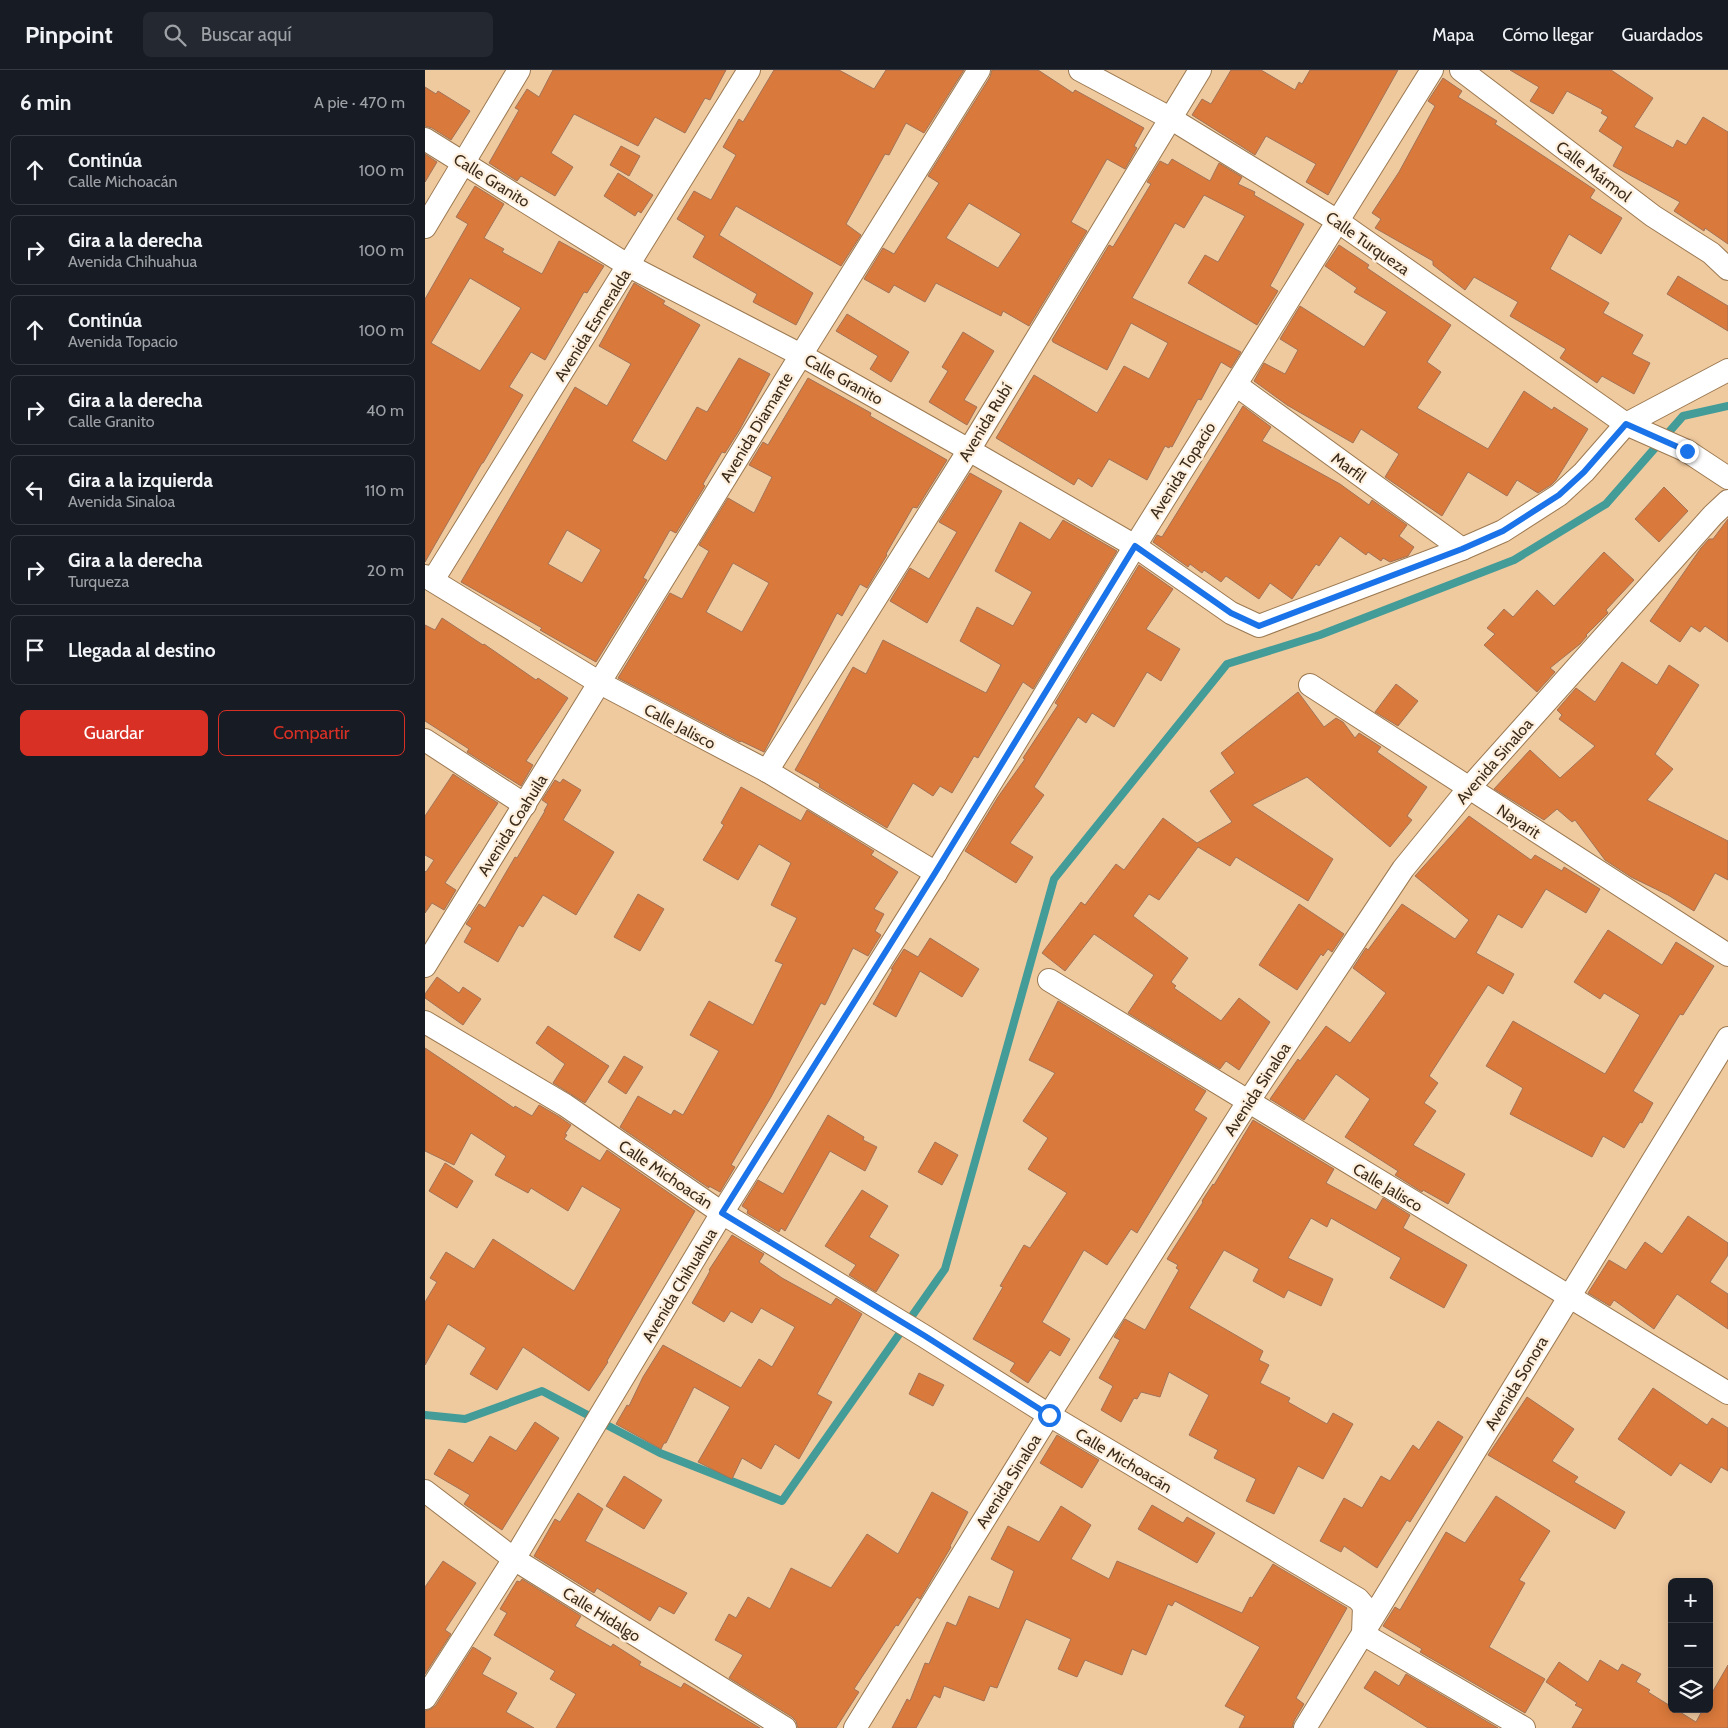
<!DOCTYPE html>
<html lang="es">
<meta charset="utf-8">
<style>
body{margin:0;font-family:Cabin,sans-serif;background:#242831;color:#f1f3f6}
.controls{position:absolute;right:15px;bottom:15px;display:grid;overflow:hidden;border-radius:8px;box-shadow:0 2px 12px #0003}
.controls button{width:45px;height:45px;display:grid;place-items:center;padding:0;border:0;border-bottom:1px solid #363941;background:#171b24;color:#f1f3f6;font:25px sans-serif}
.stop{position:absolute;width:15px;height:15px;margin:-11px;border:4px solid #1a73e8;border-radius:50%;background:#fff}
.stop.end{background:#1a73e8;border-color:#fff;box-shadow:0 1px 5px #0008}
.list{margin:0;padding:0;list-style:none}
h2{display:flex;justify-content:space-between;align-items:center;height:65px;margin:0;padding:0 20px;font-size:21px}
h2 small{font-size:16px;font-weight:400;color:#9ea1a6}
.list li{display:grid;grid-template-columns:32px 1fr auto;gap:15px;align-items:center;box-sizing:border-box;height:70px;margin:0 10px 10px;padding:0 10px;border:1px solid #363941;border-radius:8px}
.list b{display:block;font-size:19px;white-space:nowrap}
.list p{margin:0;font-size:16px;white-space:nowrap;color:#9ea1a6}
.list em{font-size:16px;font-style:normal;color:#9ea1a6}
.actions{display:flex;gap:10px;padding:15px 20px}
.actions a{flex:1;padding:11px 0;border:1px solid #d93025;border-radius:8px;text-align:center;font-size:18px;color:#d93025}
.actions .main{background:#d93025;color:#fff}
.icon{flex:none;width:28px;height:28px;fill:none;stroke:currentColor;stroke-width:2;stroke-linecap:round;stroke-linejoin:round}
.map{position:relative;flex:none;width:1303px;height:1658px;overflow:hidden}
header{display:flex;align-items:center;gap:30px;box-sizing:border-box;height:70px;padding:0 25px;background:#171b24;border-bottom:1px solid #363941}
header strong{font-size:24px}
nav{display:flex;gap:28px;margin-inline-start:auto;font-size:18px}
.search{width:350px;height:45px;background:#242831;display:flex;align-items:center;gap:12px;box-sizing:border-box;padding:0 18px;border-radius:8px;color:#9ea1a6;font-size:19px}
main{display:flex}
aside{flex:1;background:#171b24}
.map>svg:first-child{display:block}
</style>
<header>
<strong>Pinpoint</strong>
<div class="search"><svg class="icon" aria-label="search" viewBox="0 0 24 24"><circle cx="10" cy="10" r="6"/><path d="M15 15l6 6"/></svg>Buscar aquí</div>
<nav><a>Mapa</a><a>Cómo llegar</a><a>Guardados</a></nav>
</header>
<main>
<aside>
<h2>6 min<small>A pie · 470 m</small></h2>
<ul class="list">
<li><svg class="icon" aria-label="ahead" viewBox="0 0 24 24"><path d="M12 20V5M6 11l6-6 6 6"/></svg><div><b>Continúa</b><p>Calle Michoacán</p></div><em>100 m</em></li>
<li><svg class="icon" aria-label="right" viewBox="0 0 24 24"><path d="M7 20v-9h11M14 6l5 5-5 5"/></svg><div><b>Gira a la derecha</b><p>Avenida Chihuahua</p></div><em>100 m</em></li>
<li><svg class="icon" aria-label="ahead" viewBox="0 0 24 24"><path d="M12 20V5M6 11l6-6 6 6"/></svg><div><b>Continúa</b><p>Avenida Topacio</p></div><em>100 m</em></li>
<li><svg class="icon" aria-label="right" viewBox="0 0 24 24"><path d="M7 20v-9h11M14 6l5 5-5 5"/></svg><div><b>Gira a la derecha</b><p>Calle Granito</p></div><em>40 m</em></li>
<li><svg class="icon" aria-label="left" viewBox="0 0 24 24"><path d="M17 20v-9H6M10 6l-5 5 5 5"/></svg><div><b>Gira a la izquierda</b><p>Avenida Sinaloa</p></div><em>110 m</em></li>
<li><svg class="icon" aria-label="right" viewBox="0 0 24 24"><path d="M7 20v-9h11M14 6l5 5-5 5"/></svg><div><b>Gira a la derecha</b><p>Turqueza</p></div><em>20 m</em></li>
<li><svg class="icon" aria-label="arrive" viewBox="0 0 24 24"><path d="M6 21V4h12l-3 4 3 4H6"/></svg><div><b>Llegada al destino</b></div></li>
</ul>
<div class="actions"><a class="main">Guardar</a><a>Compartir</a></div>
</aside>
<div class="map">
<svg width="1303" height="1658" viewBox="0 0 1303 1658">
<rect width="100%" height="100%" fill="#f0ca9f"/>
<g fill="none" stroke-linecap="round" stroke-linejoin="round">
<polyline stroke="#439c97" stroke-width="8" points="0,1345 40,1349 117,1321 235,1383 357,1431 520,1199 629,809 802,594 895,565 1089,490 1181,434 1258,346 1303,336"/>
</g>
<g fill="#d9793b" stroke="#a27358" fill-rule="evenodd">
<polygon points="128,0 301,0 285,30 280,28 260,63 230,47 213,76 149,44 126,83 148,97 130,126 96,106 92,111 64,93 94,40 90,38 102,19 114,27"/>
<polygon points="349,0 414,0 449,19 461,0 539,0 499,63 481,53 464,85 460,84 421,154 436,165 416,196 311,136 294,165 388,223 371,255 328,232 332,224 268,187 280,166 252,149 269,121 286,130 311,85 298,77 314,49 318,52"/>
<path d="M 567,0 L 613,0 L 648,23 L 650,20 L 719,58 L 709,76 L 712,78 L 700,99 L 682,89 L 646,152 L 662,161 L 604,256 L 578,241 L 576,246 L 511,213 L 500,232 L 469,215 L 464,223 L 439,209 L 458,178 L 469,184 L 514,113 L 503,106 L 565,7 ZM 544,133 L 596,164 L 573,198 L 521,168 Z"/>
<polygon points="806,0 836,0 870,20 874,12 877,14 885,0 973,0 903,125 881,112 891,94 841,66 830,85 767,45 777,29 786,34"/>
<polygon points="1085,0 1186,0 1228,28 1209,57 1248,78 1252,70 1261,75 1278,47 1303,62 1303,174 1280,158 1279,161 1249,141 1255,132 1188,96 1198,77 1174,61 1183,47 1176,43 1178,40 1142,21 1128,44 1105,31 1114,17"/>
<polygon points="1018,8 1037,21 1033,27 1072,51 1070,54 1170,120 1165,128 1197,148 1176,184 1144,164 1125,199 1184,233 1178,243 1218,265 1207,284 1225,293 1209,324 1177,306 1172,313 1135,288 1141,279 1085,246 1093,232 1049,207 1040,220 1008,195 1008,191 950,158 956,149 947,143 974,102 1010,36 1003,31"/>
<polygon points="0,17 11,24 13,21 45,41 26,70 7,58 0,56"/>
<polygon points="196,76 215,86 204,106 185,95"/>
<polygon points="0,84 12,92 0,112"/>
<polygon points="747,89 785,111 794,93 817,107 813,114 830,122 829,125 879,154 845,216 853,221 832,255 763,213 780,185 793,192 820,146 779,125 759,158 750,153 707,228 816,282 806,298 796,292 776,330 773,329 747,377 745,376 744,378 740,376 722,410 684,389 667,417 653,408 649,415 571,368 609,305 672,343 699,296 724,309 743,273 706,253 682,300 628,272 627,270 684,175 688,177 726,114 722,112 735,91 743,95"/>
<polygon points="193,103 228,125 216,143 213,141 210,146 179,126"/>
<path d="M 50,116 L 79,134 L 59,168 L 79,179 L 77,182 L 117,204 L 134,171 L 179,196 L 162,223 L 159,222 L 120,290 L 106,282 L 84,317 L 98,325 L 58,393 L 57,393 L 0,492 L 0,229 L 43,154 L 31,147 ZM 45,208 L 96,238 L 55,301 L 6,273 Z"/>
<polygon points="914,175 944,195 942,198 1026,255 1002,292 1016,302 992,338 1063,379 1099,321 1127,340 1129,337 1163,359 1131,410 1126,415 1113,423 1092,410 1082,426 1043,402 1017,446 960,407 974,384 936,359 928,373 862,335 829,311 839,293 860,304 873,280 855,269 875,236 939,277 962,242 929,222 932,218 900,196"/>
<polygon points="1253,206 1303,236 1303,261 1242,224"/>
<path d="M 209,213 L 240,231 L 238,234 L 275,255 L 207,371 L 241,391 L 272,337 L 282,342 L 314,288 L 345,304 L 315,359 L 300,383 L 297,382 L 278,414 L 280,416 L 251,463 L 245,460 L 218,508 L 222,510 L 171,592 L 115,560 L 117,558 L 36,512 L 150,317 L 182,336 L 206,294 L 174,276 ZM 142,460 L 176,480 L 157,513 L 123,494 Z"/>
<polygon points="422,244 484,282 466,312 445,299 453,286 411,261"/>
<polygon points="538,262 569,281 539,330 552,337 542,355 504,332 523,301 517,297"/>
<path d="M 383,308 L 446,343 L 445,346 L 522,390 L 492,438 L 488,437 L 461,484 L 462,485 L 442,518 L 435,514 L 417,546 L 412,543 L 339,682 L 316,671 L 315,672 L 193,608 L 245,523 L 257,529 L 284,481 L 274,475 L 303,428 L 329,443 L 347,407 L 324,395 L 338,372 L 343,375 ZM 308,493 L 344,513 L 317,562 L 281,542 Z"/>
<polygon points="818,336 846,357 837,371 915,414 944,435 947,430 982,455 974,466 989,477 983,486 965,492 958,488 956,491 943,482 941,485 915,466 894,496 891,494 867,529 845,513 834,529 801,506 796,512 779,500 777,503 765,494 763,497 728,472 732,465 737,467"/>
<polygon points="545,403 577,421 502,553 465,531 485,498 504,509 532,462 514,452"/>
<polygon points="1239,417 1263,441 1234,472 1210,449"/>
<polygon points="1303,449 1303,572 1280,556 1275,562 1266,556 1255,572 1225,551 1276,478 1284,469 1288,469"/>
<polygon points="638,450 692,481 608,619 598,612 553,688 549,686 527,723 515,716 508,726 488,713 462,758 394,717 395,714 370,700 428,597 441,604 458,570 561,623 576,595 535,571 552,537 588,556 607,522 570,501 595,452 625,470"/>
<polygon points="1179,482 1209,510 1181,540 1183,543 1161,565 1162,566 1155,574 1125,598 1130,602 1112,622 1059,575 1070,564 1062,558 1079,539 1088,547 1112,520 1129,536"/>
<polygon points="714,495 748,519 721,559 755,579 736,611 722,602 689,657 667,643 661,653 653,647 609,717 619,725 585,773 608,787 591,813 540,781 573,727 600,689 598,688 633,635 630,633"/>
<polygon points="17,548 58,575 59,574 111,610 113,608 143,628 101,691 108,695 96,716 42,682 44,679 0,651 0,555 10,560"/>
<polygon points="1197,592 1232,615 1244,595 1274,615 1230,684 1248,699 1222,730 1303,771 1303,810 1290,803 1269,841 1243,825 1206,807 1180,790 1150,750 1147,752 1132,739 1119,750 1069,719 1105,680 1135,708 1170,676 1134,649 1137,645 1132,640 1151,618 1170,632"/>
<polygon points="971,614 993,631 973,656 950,642"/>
<polygon points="873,622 899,657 911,648 918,652 930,668 934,663 956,677 952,682 1002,717 982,746 987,750 965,777 882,707 827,735 908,789 883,831 811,787 805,796 773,777 734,830 724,824 708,846 763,888 746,912 751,916 749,918 796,951 814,928 845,952 814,1000 801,991 795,999 703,943 729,905 669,864 640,901 617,883 656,832 660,835 691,794 699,800 738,748 772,773 807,752 785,721 810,703 796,683"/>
<polygon points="28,704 73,733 20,813 31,820 19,840 7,833 0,843 0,801 1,802 9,790 0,785 0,746"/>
<polygon points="138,709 156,720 138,750 189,782 151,845 118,825 98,857 94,855 73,892 39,872 47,858 41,854 54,834 60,838 90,787 92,788 120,741 119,741 123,734 117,730 130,710 135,713"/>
<polygon points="316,717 376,751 382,740 449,781 446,785 473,802 449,839 459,844 450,861 456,865 443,886 428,878 400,935 396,933 346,1027 306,1095 310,1097 295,1122 284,1116 284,1118 195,1057 213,1026 246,1045 249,1040 258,1045 294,981 265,965 284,931 328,955 358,894 350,891 372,848 346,835 366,793 334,774 313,810 278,790 299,755 296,753"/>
<polygon points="1044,746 1106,790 1110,785 1137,801 1139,797 1175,819 1161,843 1121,819 1097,858 1073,844 1051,883 1089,904 1078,924 1063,915 1004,1006 1013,1013 999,1033 1011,1041 988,1075 1040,1104 1023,1134 998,1120 997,1122 970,1105 973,1101 920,1067 945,1029 911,1004 879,1050 845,1029 873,989 875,991 901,956 925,973 961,923 928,898 941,878 943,880 977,834 1030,869 1044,850 990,806"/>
<polygon points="213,824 239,839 215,881 189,867"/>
<polygon points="874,834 919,864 907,882 903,879 898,886 896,884 872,920 834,895"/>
<polygon points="1183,860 1237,895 1251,872 1289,896 1258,945 1255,944 1208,1021 1228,1033 1217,1053 1215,1052 1199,1078 1178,1066 1167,1087 1085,1044 1098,1018 1061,996 1088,951 1180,1004 1215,945 1179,923 1175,929 1149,912"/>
<polygon points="505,868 554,899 537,927 495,901 471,947 448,934 468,899 466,899 479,879 493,887"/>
<polygon points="12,907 34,923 38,917 56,929 38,955 0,928 0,924"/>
<polygon points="633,931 781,1021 769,1040 782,1048 712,1163 706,1159 682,1195 659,1180 617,1252 645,1269 635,1286 625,1280 603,1313 585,1301 590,1293 548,1269 578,1217 575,1216 599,1175 605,1178 642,1123 603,1099 623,1068 598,1051 630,1003 604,990"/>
<polygon points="123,956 184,996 160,1033 128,1013 140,994 111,973"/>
<polygon points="0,978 89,1038 90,1036 107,1046 114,1035 133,1046 146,1055 140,1064 142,1065 139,1069 175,1091 182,1080 270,1141 182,1291 183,1292 164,1321 98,1277 72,1320 45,1304 61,1278 23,1254 0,1295 0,1232 12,1212 5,1208 21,1182 49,1199 68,1169 149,1221 196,1139 157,1116 143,1141 106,1118 103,1123 70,1105 81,1086 46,1063 29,1095 0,1081"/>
<polygon points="199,986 218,997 201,1024 183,1012"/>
<polygon points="403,1045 439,1067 438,1070 452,1077 440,1101 405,1081 360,1161 356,1158 354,1162 322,1143 323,1140 317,1136 333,1110 358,1124"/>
<polygon points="828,1050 909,1099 901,1113 951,1140 958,1128 985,1145 978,1158 1042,1195 1019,1238 965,1208 976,1188 906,1148 902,1157 886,1148 863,1188 908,1209 896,1236 863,1220 859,1228 828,1211 834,1199 799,1180 764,1238 838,1281 834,1290 844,1295 835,1313 865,1328 863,1332 902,1354 908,1343 928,1354 898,1409 873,1396 849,1444 821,1431 831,1409 789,1388 793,1380 764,1365 784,1325 744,1302 735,1327 716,1322 712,1329 709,1328 696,1352 676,1340 688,1316 674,1308 695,1270 689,1267 700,1249 720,1260 754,1200 751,1198 753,1195 742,1189 778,1132 777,1131 788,1114 789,1115"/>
<polygon points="510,1072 533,1085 517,1115 493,1102"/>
<polygon points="20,1093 48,1111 32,1138 4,1121"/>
<polygon points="437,1120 463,1136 444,1167 474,1185 451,1222 424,1205 431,1195 400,1176"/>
<polygon points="1263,1146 1303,1173 1303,1185 1285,1212 1303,1224 1303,1259 1252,1224 1229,1259 1189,1230 1185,1236 1163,1223 1184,1190 1201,1200 1220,1172 1237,1184"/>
<polygon points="307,1165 339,1184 334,1192 357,1208 406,1235 411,1228 437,1244 392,1324 407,1332 374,1389 350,1374 336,1399 317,1388 307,1409 273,1392 305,1337 269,1317 241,1373 239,1373 236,1379 191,1354 202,1335 204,1336 218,1307 238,1275 316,1318 334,1289 347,1297 370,1257 336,1238 327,1253 306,1241 299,1252 267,1233 285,1201 284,1200"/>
<polygon points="494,1303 519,1315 508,1336 484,1324"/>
<polygon points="1228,1318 1282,1355 1287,1348 1303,1358 1303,1401 1296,1397 1286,1413 1255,1393 1246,1406 1193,1369"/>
<polygon points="1102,1327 1149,1359 1127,1391 1153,1407 1149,1412 1200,1442 1190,1459 1063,1385"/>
<polygon points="1013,1351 1038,1367 985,1452 982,1450 952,1498 919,1476 916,1482 895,1471 919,1428 937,1438 956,1406 965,1411 988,1375 994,1380"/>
<polygon points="110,1352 134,1368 77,1460 39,1434 45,1425 9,1404 24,1379 48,1393 65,1366 91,1381"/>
<polygon points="632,1365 674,1390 657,1418 615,1393"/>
<polygon points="199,1406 237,1430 219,1459 181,1436"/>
<polygon points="507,1422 543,1442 525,1476 526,1477 495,1529 492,1527 473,1556 471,1555 429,1619 434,1622 411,1658 373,1658 371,1651 367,1647 304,1608 318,1585 290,1570 304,1544 311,1548 323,1527 345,1539 366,1498 406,1518 442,1464 473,1484"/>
<polygon points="153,1423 178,1439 160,1471 262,1523 249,1544 234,1536 225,1551 172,1518 169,1523 109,1486 130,1449 135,1452"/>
<polygon points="1071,1426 1125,1461 1094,1510 1100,1513 1064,1577 1120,1609 1100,1643 995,1582 997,1579 958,1556 970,1537 975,1540 1021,1462 1040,1473"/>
<polygon points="727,1435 758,1453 762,1447 790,1463 772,1493 713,1459"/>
<polygon points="636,1436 666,1455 646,1489 684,1509 692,1491 817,1543 825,1527 827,1528 848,1494 922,1538 871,1628 879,1634 869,1651 867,1658 814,1658 820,1646 800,1636 835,1577 750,1531 747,1536 743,1534 721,1585 707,1579 697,1605 660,1590 652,1607 633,1599 646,1569 601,1549 572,1618 565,1616 559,1631 519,1616 515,1628 509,1625 491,1658 467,1658 482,1629 485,1631 500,1593 504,1594 522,1552 531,1556 544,1526 574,1539 589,1501 566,1489 583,1456 614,1472"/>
<polygon points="18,1491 51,1513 20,1560 26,1564 0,1604 0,1517"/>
<polygon points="97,1509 156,1546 150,1556 186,1577 188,1574 216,1592 214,1595 256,1618 259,1613 335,1658 131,1658 151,1624 125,1609 130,1601 69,1565 82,1543 75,1539 92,1511 95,1512"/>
<polygon points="48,1577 66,1588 57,1604 92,1623 81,1642 109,1658 0,1658 0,1641 6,1639 11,1635"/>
<polygon points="1175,1590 1193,1601 1197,1594 1216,1604 1211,1612 1225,1620 1223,1622 1247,1637 1247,1639 1250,1639 1271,1652 1278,1639 1284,1639 1284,1628 1303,1595 1303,1658 1147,1658 1158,1639 1150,1635 1152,1633 1121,1612 1134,1592 1163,1612"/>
<polygon points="950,1601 974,1616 981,1604 1073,1658 1003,1658 939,1618"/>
</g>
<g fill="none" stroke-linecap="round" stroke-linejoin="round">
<g stroke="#9b7951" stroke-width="24">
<g id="minor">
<polyline points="655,0 745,48 911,150 1201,354 1262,381 1303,408"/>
<polyline points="1036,0 1228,146 1286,183 1303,199"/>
<polyline points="0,69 204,196 376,285 544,380 710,476 806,543 834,556 1037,479 1078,461 1134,425 1159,402 1201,354 1303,300"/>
<polyline points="0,157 94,0"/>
<polyline points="811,315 1037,479"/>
<polyline points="0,506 175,613 342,701 511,803"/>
<polyline points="8,510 324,0"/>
<polyline points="885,615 1303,885"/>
<polyline points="0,670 100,735"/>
<polyline points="342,701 544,380 775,0"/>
<polyline points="0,896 376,285 554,0"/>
<polyline points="624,910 1303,1323"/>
<polyline points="0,952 140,1035 297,1143 499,1266 624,1345 933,1529 939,1536 938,1564 1099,1658"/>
<polyline points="0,1421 89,1489 360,1658"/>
<polyline points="0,1628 89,1489 297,1143 511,803 710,476 1007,0"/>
<polyline points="430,1658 624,1345 823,1032 978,799 1044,718 1288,445 1303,431"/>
<polyline points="880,1658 1303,968"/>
</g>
</g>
<use href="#minor" stroke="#fff" stroke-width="22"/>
</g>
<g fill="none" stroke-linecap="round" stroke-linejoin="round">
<polyline stroke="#1a73e8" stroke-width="6" points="624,1345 500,1266 297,1143 510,803 710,476 806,543 834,556 1037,479 1078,461 1134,425 1159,402 1201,354 1262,381"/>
</g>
<g text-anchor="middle" stroke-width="4.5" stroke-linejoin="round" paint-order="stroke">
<g font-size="16" fill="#3b2c1b" stroke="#fff0de">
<text transform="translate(1169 101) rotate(37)" y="6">Calle Mármol</text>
<text transform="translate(67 110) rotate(32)" y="6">Calle Granito</text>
<text transform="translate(943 173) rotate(35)" y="6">Calle Turqueza</text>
<text transform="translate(167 255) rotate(-58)" y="6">Avenida Esmeralda</text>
<text transform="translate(419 309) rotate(29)" y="6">Calle Granito</text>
<text transform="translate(560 352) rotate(-59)" y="6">Avenida Rubí</text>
<text transform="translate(331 357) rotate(-59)" y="6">Avenida Diamante</text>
<text transform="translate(924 397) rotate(36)" y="6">Marfil</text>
<text transform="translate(757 400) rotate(-58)" y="6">Avenida Topacio</text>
<text transform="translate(255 656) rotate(28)" y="6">Calle Jalisco</text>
<text transform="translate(1069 691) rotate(-49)" y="6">Avenida Sinaloa</text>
<text transform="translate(1094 751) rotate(33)" y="6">Nayarit</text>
<text transform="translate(87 755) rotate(-58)" y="6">Avenida Coahuila</text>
<text transform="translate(832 1019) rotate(-57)" y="6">Avenida Sinaloa</text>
<text transform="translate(241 1104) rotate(34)" y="6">Calle Michoacán</text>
<text transform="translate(963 1117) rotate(31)" y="6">Calle Jalisco</text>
<text transform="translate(254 1215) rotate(-59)" y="6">Avenida Chihuahua</text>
<text transform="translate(1091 1313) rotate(-59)" y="6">Avenida Sonora</text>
<text transform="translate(699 1390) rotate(31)" y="6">Calle Michoacán</text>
<text transform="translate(583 1411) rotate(-58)" y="6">Avenida Sinaloa</text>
<text transform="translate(177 1544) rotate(32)" y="6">Calle Hidalgo</text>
</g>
</g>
</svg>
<div class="controls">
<button>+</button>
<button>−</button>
<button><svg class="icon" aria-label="layers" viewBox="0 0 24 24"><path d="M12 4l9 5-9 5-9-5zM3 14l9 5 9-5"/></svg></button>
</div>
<div class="stop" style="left:624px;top:1345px"></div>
<div class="stop end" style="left:1262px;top:381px"></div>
</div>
</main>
